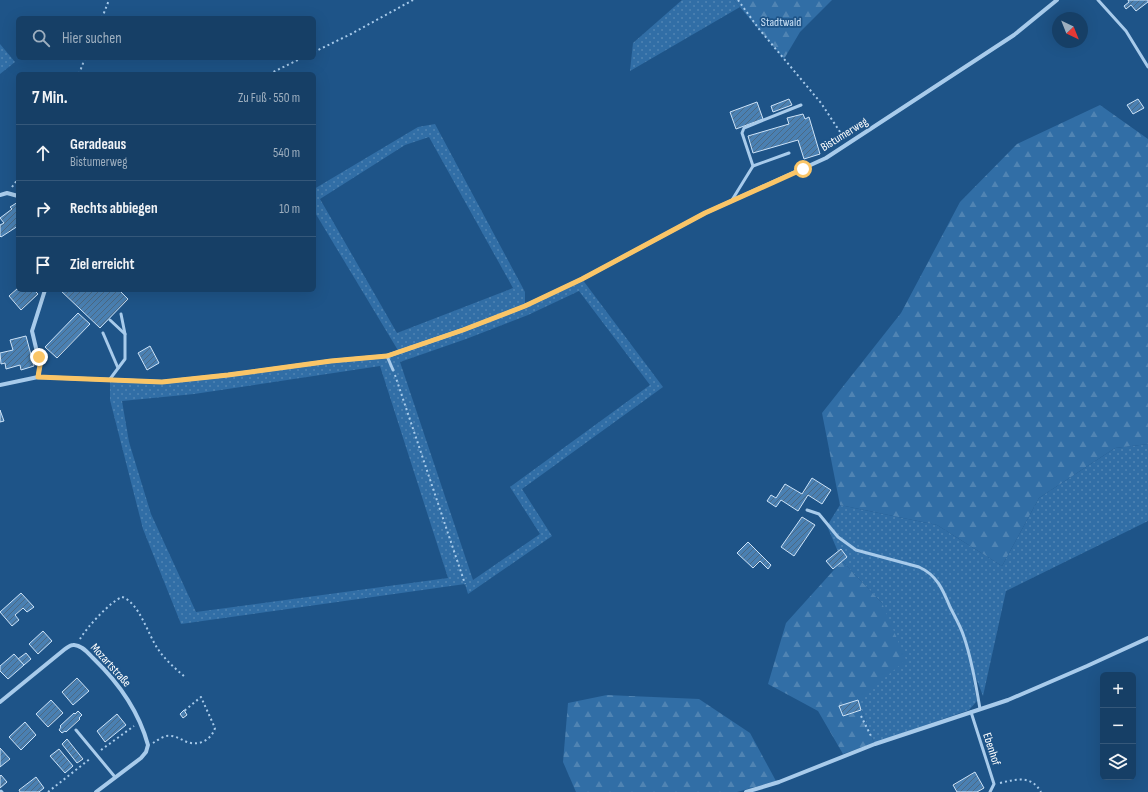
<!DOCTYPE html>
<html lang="de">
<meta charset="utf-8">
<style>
body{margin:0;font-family:"Sofia Sans Condensed",sans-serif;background:#234a6f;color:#f1f3f6}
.controls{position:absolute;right:12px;bottom:12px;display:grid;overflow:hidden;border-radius:6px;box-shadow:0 4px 16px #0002}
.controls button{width:36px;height:36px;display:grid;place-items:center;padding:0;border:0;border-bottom:1px solid #35587a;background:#163f66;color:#f1f3f6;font:20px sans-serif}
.compass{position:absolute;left:1052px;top:12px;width:36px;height:36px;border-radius:50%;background:#163f66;box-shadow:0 4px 16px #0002;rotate:137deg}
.stop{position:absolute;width:12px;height:12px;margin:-9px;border:3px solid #fac567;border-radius:50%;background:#fff}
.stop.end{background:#fac567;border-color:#fff;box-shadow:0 1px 4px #0008}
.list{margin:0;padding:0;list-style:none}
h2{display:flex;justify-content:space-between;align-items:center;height:52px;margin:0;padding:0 16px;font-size:17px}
h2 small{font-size:13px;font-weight:400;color:#9eafbf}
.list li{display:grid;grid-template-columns:26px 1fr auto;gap:12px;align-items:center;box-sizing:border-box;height:56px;padding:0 16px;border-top:1px solid #35587a}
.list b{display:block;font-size:15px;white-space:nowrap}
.list p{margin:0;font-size:13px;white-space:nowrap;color:#9eafbf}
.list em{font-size:13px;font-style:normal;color:#9eafbf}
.icon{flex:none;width:22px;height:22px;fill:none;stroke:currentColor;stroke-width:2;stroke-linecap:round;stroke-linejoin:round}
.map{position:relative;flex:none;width:1148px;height:792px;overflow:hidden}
.search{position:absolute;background:#163f66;box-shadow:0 4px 16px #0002;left:16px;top:16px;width:300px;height:44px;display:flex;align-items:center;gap:10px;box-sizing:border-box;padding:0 14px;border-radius:6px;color:#9eafbf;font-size:15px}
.panel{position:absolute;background:#163f66;box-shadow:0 4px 16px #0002;left:16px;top:72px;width:300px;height:220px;border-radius:6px}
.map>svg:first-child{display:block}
</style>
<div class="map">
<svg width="1148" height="792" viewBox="0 0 1148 792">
<defs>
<pattern id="grass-dots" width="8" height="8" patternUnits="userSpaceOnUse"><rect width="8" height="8" fill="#316ea6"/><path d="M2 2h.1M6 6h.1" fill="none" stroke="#5084b3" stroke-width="1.8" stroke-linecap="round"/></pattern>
<pattern id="forest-firs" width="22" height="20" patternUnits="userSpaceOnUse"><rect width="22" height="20" fill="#316ea6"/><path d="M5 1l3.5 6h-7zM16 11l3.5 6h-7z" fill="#5084b3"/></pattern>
<pattern id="building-hatch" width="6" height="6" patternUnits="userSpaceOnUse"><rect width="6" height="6" fill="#4a80b2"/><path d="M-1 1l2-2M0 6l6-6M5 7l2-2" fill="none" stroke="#4b6984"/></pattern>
</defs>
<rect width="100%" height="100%" fill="#1e5488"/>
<g fill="url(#grass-dots)" fill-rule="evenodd">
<polygon points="682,0 734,0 740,7 630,71 633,43"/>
<polygon points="0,44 15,62 0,74"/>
<path d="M 435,124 L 525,292 L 525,306 L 582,279 L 663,387 L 522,489 L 552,536 L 468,594 L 465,584 L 181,624 L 143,529 L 110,400 L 110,379 L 162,382 L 387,356 L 399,352 L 314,211 L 314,189 L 418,127 ZM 429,137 L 513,288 L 397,333 L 320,199 L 405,145 ZM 579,291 L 650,385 L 510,487 L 540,534 L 473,580 L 400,362 L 466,339 L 528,315 ZM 380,366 L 448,578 L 196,612 L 151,514 L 129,442 L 122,401 L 194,394 Z"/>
<polygon points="1148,444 1148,521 1006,591 983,696 973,670 972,675 977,701 969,710 874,743 858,700 882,603 842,561 827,526 840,505 937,525 1002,566 1039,498 1115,448"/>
</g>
<g fill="url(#forest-firs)">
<polygon points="734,0 832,0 800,32 784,59"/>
<polygon points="1100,105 1148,139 1148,444 1115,448 1039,498 1002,566 937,525 840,505 822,413 901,313 960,202 1017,144"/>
<polygon points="842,561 882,603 906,660 858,700 874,743 843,754 818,711 768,684 786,623"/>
<polygon points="607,695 699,699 750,733 776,781 737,792 576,792 563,762 568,703"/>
</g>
<g fill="url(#building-hatch)" stroke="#cde3f8">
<polygon points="1128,0 1148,0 1148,2 1136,11 1131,5 1126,9 1124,6 1129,2"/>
<polygon points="789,99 792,105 773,112 771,106"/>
<polygon points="1138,99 1144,108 1133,114 1127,105"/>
<polygon points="757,102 763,119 736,129 730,112"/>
<polygon points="803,114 805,119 809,117 820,154 804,159 798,140 753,153 748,136 789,124 787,118"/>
<polygon points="18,202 18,226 1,237 0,236 0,225 4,223 0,218 12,209 10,207"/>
<polygon points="18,288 18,290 34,290 38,294 21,310 9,296"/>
<polygon points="60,290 119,290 128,299 100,328"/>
<polygon points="78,313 90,324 57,358 45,347"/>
<polygon points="26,336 34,366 21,370 20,365 6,369 5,363 1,364 0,353 13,350 10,340"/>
<polygon points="150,346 159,363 147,370 138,353"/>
<polygon points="0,410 4,421 0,422"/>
<polygon points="812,478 831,490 822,504 808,495 798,511 781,500 776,507 767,501 771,495 776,498 785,484 802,494"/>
<polygon points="802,517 815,525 794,556 781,547"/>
<polygon points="748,542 771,565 768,569 760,561 753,568 737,553"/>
<polygon points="841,549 847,557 833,569 826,561"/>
<polygon points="21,593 34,607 27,612 23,608 15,615 19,620 12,626 0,612"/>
<polygon points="43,631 52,641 38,654 29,644"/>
<polygon points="26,653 31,659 24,665 18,659"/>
<polygon points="14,654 24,665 8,679 0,671 0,666"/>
<polygon points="77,678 89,691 73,705 62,692"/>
<polygon points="51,700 63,713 48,727 36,714"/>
<polygon points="858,700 861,710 843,716 839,706"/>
<polygon points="184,710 187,715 183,718 180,714"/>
<polygon points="78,711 82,715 79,718 80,719 66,732 65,731 62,733 59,730 61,727 60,726 74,713 75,714"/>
<polygon points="117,714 126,725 105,742 97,731"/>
<polygon points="25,722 36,735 21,750 9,737"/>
<polygon points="67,739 83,759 77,763 62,744"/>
<polygon points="0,748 10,759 0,767"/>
<polygon points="59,749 73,766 65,773 50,756"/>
<polygon points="975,772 984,788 977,792 957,792 953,785"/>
<polygon points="1,775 7,782 0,788 0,776"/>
<polygon points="36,777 44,788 39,792 20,792 19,790"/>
</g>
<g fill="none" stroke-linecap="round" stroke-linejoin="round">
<g stroke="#a8cbeb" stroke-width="2" stroke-dasharray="2 3" stroke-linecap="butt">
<polyline points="738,0 759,29 821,103 844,138"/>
<polyline points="102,18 109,0"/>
<polyline points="314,52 351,34 413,0"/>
<polyline points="79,74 85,58"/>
<polyline points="269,74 302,58"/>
<polyline points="12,187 18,179"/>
<polyline points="395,375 465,584"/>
<path d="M 80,639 C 87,627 110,602 122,597 C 139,602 148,635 158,649 C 165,660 176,669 186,678"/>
<polyline points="861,716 872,738"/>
<path d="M 153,743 C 158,740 164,735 170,736 C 178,736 184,742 191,743 C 202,745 212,738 215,728 L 201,697 L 184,711"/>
<polyline points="101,750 134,726"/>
<path d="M 1000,783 C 1017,779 1031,775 1041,792"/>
<polyline points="48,792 91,758"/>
</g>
<g stroke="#a8cbeb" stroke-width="3">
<polyline points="1098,0 1126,31 1148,67"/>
<polyline points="753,166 742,133 744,128 801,105"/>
<polyline points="732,200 753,166 789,153"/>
<polyline points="121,314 125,334"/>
<polyline points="110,320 125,334 125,359 110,379"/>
<polyline points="103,333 118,368"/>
<polyline points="387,356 393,370"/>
<path d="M 807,510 L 819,514 L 838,537 L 856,550 L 919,567 C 937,575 943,590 950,607 C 955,617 961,627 964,637 C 972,660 976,685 980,709"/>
<polyline points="971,712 994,784 990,792"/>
<polyline points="76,730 115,777"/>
<polyline points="1,791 2,792"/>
</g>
<g stroke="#a8cbeb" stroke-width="4">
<polyline points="0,195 7,193 18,196"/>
<polyline points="38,377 40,365 32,331 45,290"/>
<polyline points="0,385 38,377 162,382 228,375 331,361 387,356 463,330 525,306 582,279 705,213 826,158 1014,35 1057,0"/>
<path d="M 0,702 L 65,649 C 67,648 70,645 73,645 C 81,644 88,653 93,658 C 118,682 139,712 148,745 L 146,752 L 141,758 L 96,792"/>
<polyline points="746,792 779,782 875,744 1008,700 1087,666 1148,638"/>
</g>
</g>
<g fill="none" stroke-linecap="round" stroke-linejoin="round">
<polyline stroke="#fac567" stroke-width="5" points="39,357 40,365 38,377 162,382 228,375 331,361 387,356 463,330 525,306 582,279 705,213 803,169"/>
</g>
<g text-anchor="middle" stroke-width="3.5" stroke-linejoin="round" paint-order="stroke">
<g font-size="12" fill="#cde3f8" stroke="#1e5488">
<text x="781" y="26">Stadtwald</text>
</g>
<g font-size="12" fill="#fff" stroke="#1e5488">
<text transform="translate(844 134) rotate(-32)" y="4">Bistumerweg</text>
<text transform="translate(111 665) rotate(48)" y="4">Mozartstraße</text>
<text transform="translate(992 749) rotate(72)" y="4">Ebenhof</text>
</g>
</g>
</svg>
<div class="controls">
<button>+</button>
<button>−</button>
<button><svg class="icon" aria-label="layers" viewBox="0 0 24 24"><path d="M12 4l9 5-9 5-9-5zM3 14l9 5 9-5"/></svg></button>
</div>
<svg class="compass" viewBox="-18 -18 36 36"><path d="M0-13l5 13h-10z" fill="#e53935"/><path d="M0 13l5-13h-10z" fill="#9eafbf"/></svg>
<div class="stop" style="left:803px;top:169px"></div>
<div class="stop end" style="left:39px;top:357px"></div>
<div class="search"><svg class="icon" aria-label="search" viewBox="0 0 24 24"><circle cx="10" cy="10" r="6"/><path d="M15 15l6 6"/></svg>Hier suchen</div>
<section class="panel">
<h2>7 Min.<small>Zu Fuß · 550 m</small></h2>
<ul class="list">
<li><svg class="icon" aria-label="ahead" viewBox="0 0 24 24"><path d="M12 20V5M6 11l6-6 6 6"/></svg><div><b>Geradeaus</b><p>Bistumerweg</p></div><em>540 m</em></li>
<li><svg class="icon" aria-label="right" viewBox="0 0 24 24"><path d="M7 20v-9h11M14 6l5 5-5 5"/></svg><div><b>Rechts abbiegen</b></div><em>10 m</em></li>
<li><svg class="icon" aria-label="arrive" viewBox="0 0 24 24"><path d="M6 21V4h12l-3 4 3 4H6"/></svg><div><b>Ziel erreicht</b></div></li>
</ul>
</section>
</div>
